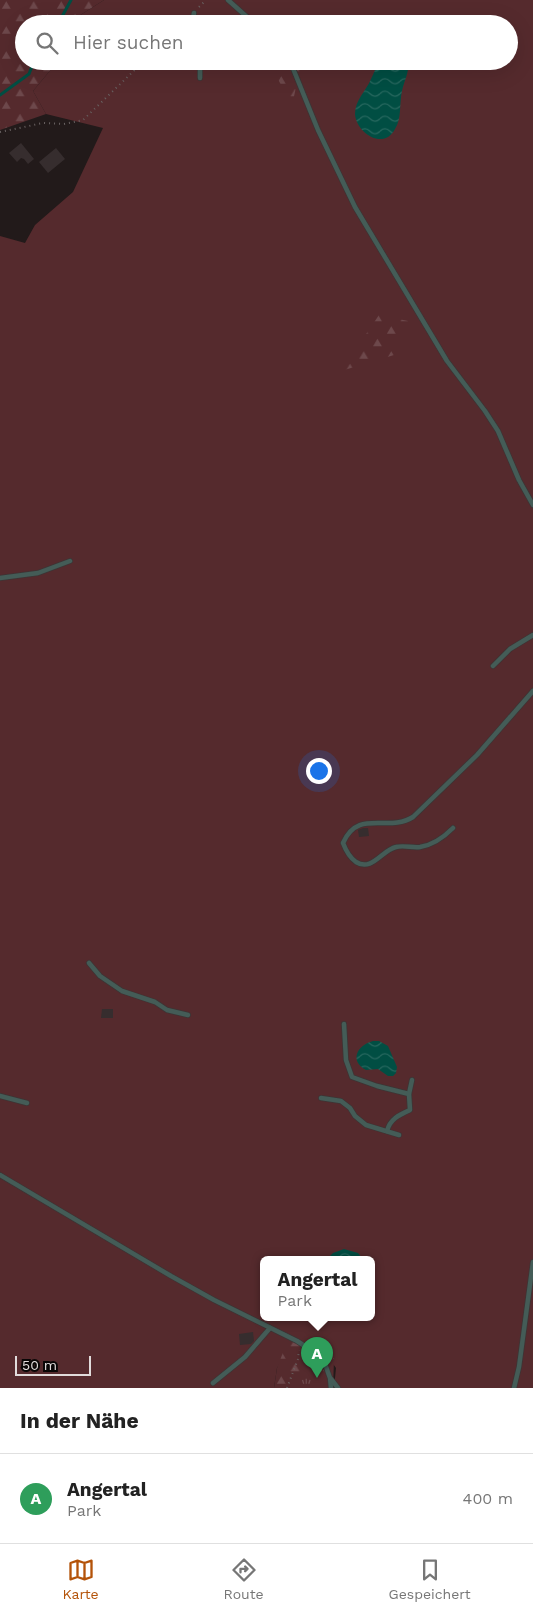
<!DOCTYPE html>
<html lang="de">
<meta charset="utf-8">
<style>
body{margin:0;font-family:"Work Sans",sans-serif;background:#f2f2f2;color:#222}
.scale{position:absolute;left:15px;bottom:12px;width:76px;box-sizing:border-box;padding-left:5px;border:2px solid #e1dbdb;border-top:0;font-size:14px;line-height:18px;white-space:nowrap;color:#e1dbdb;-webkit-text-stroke:4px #090606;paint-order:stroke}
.you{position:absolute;left:318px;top:770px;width:18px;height:18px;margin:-12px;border:4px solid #fff;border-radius:50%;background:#1a73e8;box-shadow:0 0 0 8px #1a73e833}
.badge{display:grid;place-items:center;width:32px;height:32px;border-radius:50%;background:#b45309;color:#fff;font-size:16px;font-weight:700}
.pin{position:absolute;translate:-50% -41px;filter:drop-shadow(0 1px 2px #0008)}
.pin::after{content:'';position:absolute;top:26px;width:18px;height:15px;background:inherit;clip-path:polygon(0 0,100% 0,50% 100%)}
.popup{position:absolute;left:260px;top:1256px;width:115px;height:65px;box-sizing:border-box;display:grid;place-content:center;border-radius:8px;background:#fff;filter:drop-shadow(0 1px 4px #0005);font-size:16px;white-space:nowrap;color:#767676}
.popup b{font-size:19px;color:#222}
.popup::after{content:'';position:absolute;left:50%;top:100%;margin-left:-10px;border:10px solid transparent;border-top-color:#fff}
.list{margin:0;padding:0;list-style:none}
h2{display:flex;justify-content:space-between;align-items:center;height:65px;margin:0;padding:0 20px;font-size:21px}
h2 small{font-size:16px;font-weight:400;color:#767676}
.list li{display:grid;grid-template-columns:32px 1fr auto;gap:15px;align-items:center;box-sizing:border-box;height:90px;padding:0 20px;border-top:1px solid #e0e0e0}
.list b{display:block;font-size:19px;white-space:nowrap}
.list p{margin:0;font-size:16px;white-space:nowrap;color:#767676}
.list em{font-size:16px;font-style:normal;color:#767676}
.icon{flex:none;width:28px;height:28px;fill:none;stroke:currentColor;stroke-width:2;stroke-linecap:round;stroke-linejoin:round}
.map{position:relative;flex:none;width:533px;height:1388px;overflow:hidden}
.search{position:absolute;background:#fff;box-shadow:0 5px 20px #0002;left:15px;right:15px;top:15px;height:55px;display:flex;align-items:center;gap:12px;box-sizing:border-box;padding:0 18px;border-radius:28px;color:#767676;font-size:19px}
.sheet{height:155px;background:#fff}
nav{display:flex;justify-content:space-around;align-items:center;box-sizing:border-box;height:70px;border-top:1px solid #e0e0e0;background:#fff;font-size:14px;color:#767676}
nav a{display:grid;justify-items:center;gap:2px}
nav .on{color:#b45309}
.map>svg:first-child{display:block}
</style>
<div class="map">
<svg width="533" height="1388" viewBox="0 0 533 1388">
<defs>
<pattern id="forest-firs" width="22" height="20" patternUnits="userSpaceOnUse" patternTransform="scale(1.25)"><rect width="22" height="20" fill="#552a2d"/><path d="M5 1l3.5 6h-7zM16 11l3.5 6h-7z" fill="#6d484b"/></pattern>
<pattern id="park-tufts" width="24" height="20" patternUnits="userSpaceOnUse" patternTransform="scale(1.25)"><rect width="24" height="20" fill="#552a2d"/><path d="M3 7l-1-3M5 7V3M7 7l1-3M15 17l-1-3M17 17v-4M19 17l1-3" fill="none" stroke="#6d484b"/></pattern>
<pattern id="water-waves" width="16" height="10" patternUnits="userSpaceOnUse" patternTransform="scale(1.25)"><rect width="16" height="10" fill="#014e43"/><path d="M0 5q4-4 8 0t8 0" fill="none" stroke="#26675e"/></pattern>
</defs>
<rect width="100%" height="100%" fill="#221a1a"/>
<path fill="#552a2d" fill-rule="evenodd" d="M 104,0 L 533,0 L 533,1388 L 334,1388 L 336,1368 L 320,1346 L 289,1348 L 277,1368 L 274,1388 L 0,1388 L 0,236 L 25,243 L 35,225 L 73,192 L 103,128 L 46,114 L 33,91 L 58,61 L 509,61 L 509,24 L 70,24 L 71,21 ZM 263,1259 L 371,1259 L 371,1317 L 263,1317 Z"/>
<g fill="url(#forest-firs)">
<polygon points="0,0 104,0 71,21 70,24 24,24 24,61 58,61 33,91 46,114 0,130"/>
<polygon points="268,61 308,61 300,70 292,105"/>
<polygon points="379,315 408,321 394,355 341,371"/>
<polygon points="289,1337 297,1341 325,1364 330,1388 274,1388 277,1368"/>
</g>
<polygon fill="url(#park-tufts)" points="318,1350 328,1351 334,1359 333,1388 299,1388 304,1368"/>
<g fill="url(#water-waves)">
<path d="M 379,61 L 408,61 C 410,71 404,81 402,91 C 399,104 402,118 395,129 C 384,151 356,133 355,114 C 355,100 366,91 371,79 C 374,73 376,67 379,61 Z"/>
<path d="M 373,1041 L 379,1041 L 388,1046 L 397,1067 L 396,1073 L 393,1076 L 388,1076 L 378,1069 L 366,1070 C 349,1061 357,1045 373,1041 Z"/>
<polygon points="344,1249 358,1253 363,1259 327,1259 333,1253"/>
</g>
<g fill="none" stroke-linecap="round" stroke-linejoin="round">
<g stroke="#014e43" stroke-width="3">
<polyline points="58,24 71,0"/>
<polyline points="0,95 29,74 34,61"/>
</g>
</g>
<g fill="#362d2e">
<polygon points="21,143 34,159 28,164 24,159 21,158 17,162 9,153"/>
<polygon points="56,148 65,159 48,173 39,162"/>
<polygon points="363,828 368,828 369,836 359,837 358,830"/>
<polygon points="102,1009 113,1009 113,1018 101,1018"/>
<polygon points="253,1332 254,1341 251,1344 240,1345 239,1334"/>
</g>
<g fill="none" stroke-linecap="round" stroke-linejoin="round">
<g stroke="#3d3535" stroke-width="6">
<g id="service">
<polyline points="228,0 255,24"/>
<polyline points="192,24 194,13"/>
<polyline points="290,61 318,130 355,207 447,361 485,411 498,431 519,480 533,505"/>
<polyline points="200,78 200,61"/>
<polyline points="0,578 38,573 70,561"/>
<polyline points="493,666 510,649 533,635"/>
<path d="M 453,828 C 444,837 433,845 420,847 C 412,848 404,845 396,847 C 382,850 372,872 356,862 C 349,857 346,851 343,843 C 358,808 388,833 413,817 L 477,755 L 533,691"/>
<polyline points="89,963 100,976 122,991 155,1002 167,1010 188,1015"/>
<polyline points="344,1024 346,1060 352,1077 377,1086 409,1094"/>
<polyline points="0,1096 27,1103"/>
<polyline points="321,1098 341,1101 350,1108 355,1116 366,1125 399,1135"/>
<path d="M 387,1131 C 390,1119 399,1115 410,1110 L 409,1094 L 412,1080"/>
<polyline points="0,1175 171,1276 214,1300 297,1341 311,1350 325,1364 330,1378 331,1388"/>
<polyline points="331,1379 338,1388"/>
<polyline points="213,1383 245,1357 270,1328"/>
<polyline points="514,1388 519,1367 533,1262"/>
</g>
</g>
<g stroke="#696262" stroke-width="2" stroke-dasharray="1 4" stroke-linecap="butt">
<polyline points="199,7 206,0"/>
<polyline points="0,132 43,123 64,124 83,120 144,61"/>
<polyline points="287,1388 298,1359 299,1350"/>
</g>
<use href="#service" stroke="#445c57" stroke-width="4.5"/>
</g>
</svg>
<div class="scale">50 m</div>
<div class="you"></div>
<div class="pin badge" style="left:317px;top:1378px;background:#2e9e5b">A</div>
<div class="popup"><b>Angertal</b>Park</div>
<div class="search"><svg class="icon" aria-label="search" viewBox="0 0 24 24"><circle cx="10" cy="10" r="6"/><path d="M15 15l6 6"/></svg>Hier suchen</div>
</div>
<section class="sheet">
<h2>In der Nähe<small></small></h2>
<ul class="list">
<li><span class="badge" style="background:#2e9e5b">A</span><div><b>Angertal</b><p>Park</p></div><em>400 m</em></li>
</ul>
</section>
<nav>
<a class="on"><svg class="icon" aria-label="map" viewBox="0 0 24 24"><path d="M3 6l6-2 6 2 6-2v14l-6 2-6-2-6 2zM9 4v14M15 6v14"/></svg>Karte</a>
<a><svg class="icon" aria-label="directions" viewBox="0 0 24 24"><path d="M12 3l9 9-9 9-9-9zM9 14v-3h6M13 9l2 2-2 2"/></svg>Route</a>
<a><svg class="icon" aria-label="saved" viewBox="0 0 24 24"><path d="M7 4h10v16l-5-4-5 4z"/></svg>Gespeichert</a>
</nav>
